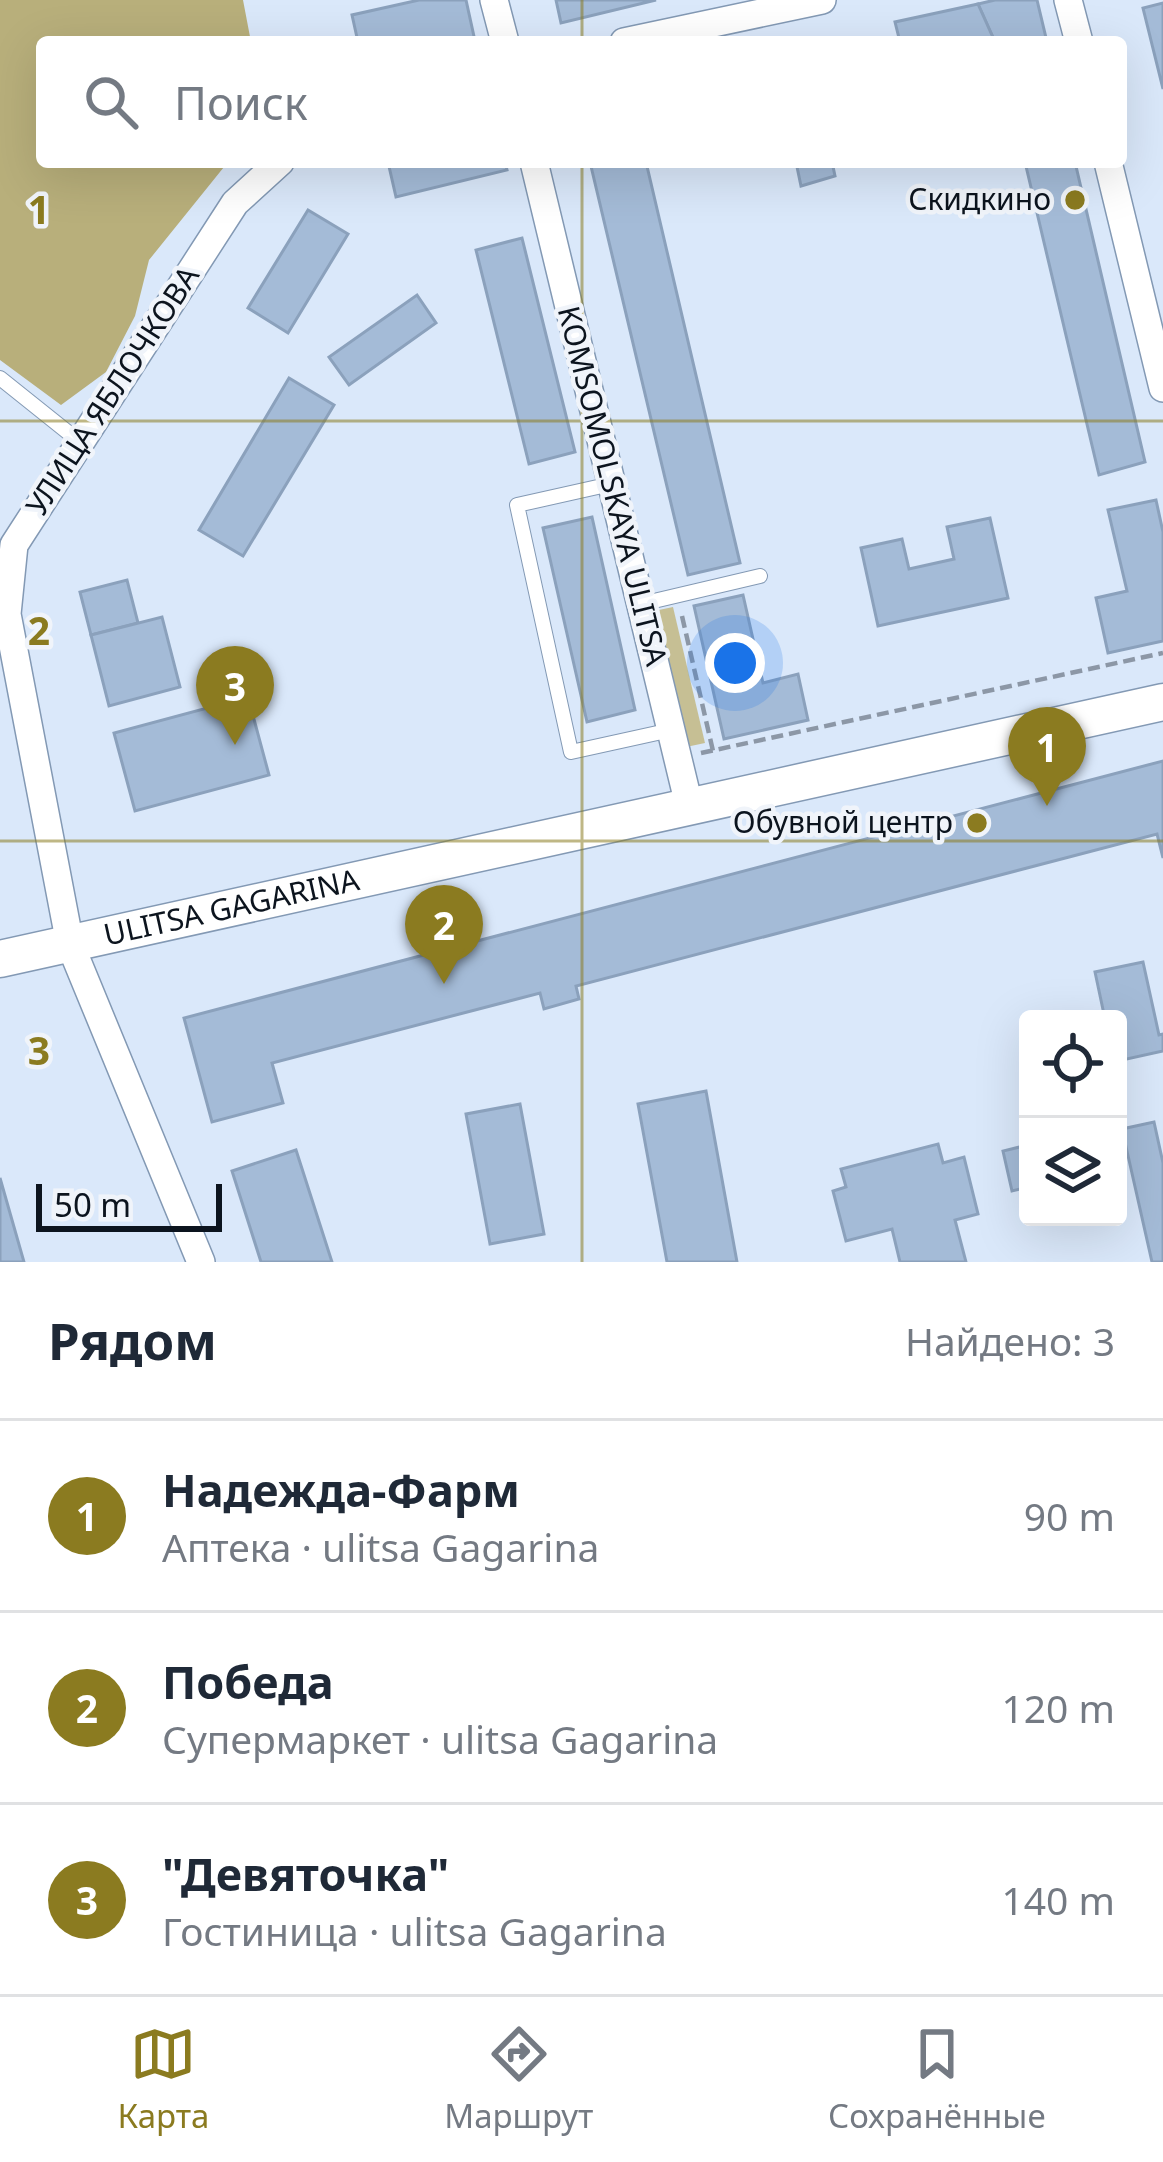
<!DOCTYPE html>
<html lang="ru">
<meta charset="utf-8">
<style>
body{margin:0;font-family:"Noto Sans",sans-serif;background:#f2f2f3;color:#1f2937}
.controls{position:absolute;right:36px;bottom:36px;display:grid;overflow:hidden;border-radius:12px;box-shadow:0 12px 48px #0002}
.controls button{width:108px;height:108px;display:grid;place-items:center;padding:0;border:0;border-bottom:3px solid #e0e1e3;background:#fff;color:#1f2937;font:60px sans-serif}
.scale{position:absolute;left:36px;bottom:30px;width:186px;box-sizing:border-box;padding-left:12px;border:6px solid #0c141e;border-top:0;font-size:33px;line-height:42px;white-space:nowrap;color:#0c141e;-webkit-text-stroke:9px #f0f4fa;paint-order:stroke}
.you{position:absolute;left:735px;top:663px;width:42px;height:42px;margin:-30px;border:9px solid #fff;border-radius:50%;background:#1a73e8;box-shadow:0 0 0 18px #1a73e833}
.badge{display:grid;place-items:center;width:78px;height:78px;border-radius:50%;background:#8b7b20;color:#fff;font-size:39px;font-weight:700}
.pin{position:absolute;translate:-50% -99px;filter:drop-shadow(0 3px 6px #0008)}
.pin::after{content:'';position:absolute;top:63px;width:42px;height:36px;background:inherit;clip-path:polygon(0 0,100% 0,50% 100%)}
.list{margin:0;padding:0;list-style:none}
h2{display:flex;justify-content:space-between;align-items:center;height:156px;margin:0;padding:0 48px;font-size:51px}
h2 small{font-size:39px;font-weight:400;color:#747a83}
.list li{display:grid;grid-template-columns:78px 1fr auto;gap:36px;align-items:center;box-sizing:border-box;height:192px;padding:0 48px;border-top:3px solid #e0e1e3}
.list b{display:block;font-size:45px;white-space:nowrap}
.list p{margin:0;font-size:39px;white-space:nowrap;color:#747a83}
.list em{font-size:39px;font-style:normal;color:#747a83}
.icon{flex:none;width:66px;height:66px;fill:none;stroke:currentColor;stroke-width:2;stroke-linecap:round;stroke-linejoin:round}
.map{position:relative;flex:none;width:1163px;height:1262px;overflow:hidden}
.search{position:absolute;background:#fff;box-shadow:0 12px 48px #0002;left:36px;right:36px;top:36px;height:132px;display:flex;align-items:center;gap:30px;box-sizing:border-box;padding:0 42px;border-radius:12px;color:#747a83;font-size:45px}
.sheet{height:732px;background:#fff}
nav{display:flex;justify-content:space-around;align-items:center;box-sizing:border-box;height:168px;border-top:3px solid #e0e1e3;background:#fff;font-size:33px;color:#747a83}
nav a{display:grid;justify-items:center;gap:6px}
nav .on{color:#8b7b20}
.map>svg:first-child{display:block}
</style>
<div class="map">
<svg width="1163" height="1262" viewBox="0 0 1163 1262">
<rect width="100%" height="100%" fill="#dae8fa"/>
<polygon fill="#c6bf94" points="673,607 705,743 686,747 654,611"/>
<polygon fill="#b8af7b" points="0,0 243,0 251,42 42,42 42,162 228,162 149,260 135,316 106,372 61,405 0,360"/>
<g fill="#a4bbd7" stroke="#8ba1bc" stroke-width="3">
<polygon points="419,0 466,0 475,41 358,42 352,15"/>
<polygon points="556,0 656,0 561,23"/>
<polygon points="995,0 1037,0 1047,42 995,42 978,4"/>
<polygon points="1163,3 1163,89 1143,8"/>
<polygon points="978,4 995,42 900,42 895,22"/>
<polygon points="388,162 505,162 507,170 396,197"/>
<polygon points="590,162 646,162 740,563 688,575"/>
<polygon points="796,162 832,162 835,176 801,186"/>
<polygon points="1025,162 1075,162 1145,462 1099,475"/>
<polygon points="308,210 348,234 288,333 248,308"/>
<polygon points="522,238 575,452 529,464 476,250"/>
<polygon points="417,295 436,323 349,385 329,357"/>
<polygon points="289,378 334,405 243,556 199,530"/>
<polygon points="1156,500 1163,532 1163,641 1108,653 1096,598 1127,591 1108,510"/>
<polygon points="592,517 635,710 587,722 543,528"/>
<polygon points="990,518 1008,598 878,626 861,548 902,539 909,569 954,559 947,527"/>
<polygon points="127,580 138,623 91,635 80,592"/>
<polygon points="743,595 763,683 798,674 808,720 724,739 694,606"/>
<polygon points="162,617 180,687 109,706 91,635"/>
<polygon points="248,697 269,775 135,811 114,733"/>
<polygon points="1163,761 1163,858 1157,834 576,986 579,999 544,1009 540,993 272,1063 283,1103 212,1122 184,1018"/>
<polygon points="1143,962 1159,1035 1163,1034 1163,1051 1118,1061 1118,1019 1105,1019 1095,972"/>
<polygon points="706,1091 737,1262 667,1262 638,1104"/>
<polygon points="520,1104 544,1234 490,1244 466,1114"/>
<polygon points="1154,1122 1163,1163 1163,1262 1152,1262 1122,1129"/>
<polygon points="938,1144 943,1163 964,1157 978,1214 955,1220 966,1262 900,1262 892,1229 846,1241 833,1191 846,1187 841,1169"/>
<polygon points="1028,1145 1028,1187 1012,1191 1003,1151"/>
<polygon points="296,1150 332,1262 261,1262 232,1171"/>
<polygon points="0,1178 24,1262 0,1262"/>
</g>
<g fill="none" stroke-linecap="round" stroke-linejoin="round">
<g stroke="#8399b4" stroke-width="16">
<g id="lane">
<polyline points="0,378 80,442"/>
<polyline points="611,484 517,505 571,752 671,730"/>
<polyline points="641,604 760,576"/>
</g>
</g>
<g stroke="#8399b4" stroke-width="30">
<g id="street">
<polyline points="494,0 505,42"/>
<polyline points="1068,0 1079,42"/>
<polyline points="624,42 822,0"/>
<polyline points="534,162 690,809"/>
<polyline points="1108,162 1163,388"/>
<polyline points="201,1262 70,944 7,614 14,545 235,203 280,162"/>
</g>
</g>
<g stroke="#8399b4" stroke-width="39">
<g id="secondary">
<path id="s1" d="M 0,959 L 1163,702"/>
</g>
</g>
<g stroke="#8c97a6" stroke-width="4.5" stroke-dasharray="12 6" stroke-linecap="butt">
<polyline points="682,616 713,751"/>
<polyline points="701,753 1163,653"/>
</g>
<use href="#lane" stroke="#fff" stroke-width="14"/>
<use href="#street" stroke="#fff" stroke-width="27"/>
<use href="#secondary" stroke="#fff" stroke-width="36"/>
</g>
<path fill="none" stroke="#8b7b20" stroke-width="3" stroke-opacity="0.55" d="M 582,0 L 582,42M 582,162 L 582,1262M 0,421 L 1163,421M 0,841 L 1163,841"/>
<g fill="#8b7b20" stroke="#f0f4fa" stroke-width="4.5">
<circle cx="1075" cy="200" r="12"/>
<circle cx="977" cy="823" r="12"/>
</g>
<g text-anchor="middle" stroke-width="9" stroke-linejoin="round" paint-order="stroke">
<g font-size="30" fill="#0c141e" stroke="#f0f4fa" text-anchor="end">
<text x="1051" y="210">Скидкино</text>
<text x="953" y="833">Обувной центр</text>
</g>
<g font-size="30" fill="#0c141e" stroke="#f0f4fa">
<text transform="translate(113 391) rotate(-57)" y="10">УЛИЦА ЯБЛОЧКОВА</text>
<text transform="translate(612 486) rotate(76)" y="10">KOMSOMOLSKAYA ULITSA</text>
<text dy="10" stroke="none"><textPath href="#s1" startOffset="237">ULITSA GAGARINA</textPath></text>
</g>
</g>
<g font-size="39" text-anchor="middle" font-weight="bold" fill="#8b7b20" stroke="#f0f4fa" stroke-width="9" stroke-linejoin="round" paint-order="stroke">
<text x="39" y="224">1</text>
<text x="39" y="645">2</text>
<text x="39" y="1065">3</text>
</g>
</svg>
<div class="controls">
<button><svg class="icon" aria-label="locate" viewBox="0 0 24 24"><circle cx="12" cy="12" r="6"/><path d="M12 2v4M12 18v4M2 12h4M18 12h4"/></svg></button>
<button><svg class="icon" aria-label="layers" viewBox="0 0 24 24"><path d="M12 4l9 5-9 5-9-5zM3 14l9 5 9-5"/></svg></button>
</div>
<div class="scale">50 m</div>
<div class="you"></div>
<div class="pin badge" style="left:1047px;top:806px">1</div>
<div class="pin badge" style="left:444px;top:984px">2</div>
<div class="pin badge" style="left:235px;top:745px">3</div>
<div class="search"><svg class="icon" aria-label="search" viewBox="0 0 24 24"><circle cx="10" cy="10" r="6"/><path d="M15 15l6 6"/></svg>Поиск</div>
</div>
<section class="sheet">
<h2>Рядом<small>Найдено: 3</small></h2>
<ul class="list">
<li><span class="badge">1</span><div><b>Надежда-Фарм</b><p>Аптека · ulitsa Gagarina</p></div><em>90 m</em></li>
<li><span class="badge">2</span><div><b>Победа</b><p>Супермаркет · ulitsa Gagarina</p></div><em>120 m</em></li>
<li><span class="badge">3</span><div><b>&quot;Девяточка&quot;</b><p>Гостиница · ulitsa Gagarina</p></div><em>140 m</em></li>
</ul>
</section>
<nav>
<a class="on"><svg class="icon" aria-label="map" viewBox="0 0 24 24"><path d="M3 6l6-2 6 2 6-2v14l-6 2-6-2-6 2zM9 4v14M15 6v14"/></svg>Карта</a>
<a><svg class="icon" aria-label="directions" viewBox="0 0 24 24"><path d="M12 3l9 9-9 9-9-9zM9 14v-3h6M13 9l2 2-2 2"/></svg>Маршрут</a>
<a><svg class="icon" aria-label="saved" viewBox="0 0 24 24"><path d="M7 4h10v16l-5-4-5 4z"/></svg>Сохранённые</a>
</nav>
